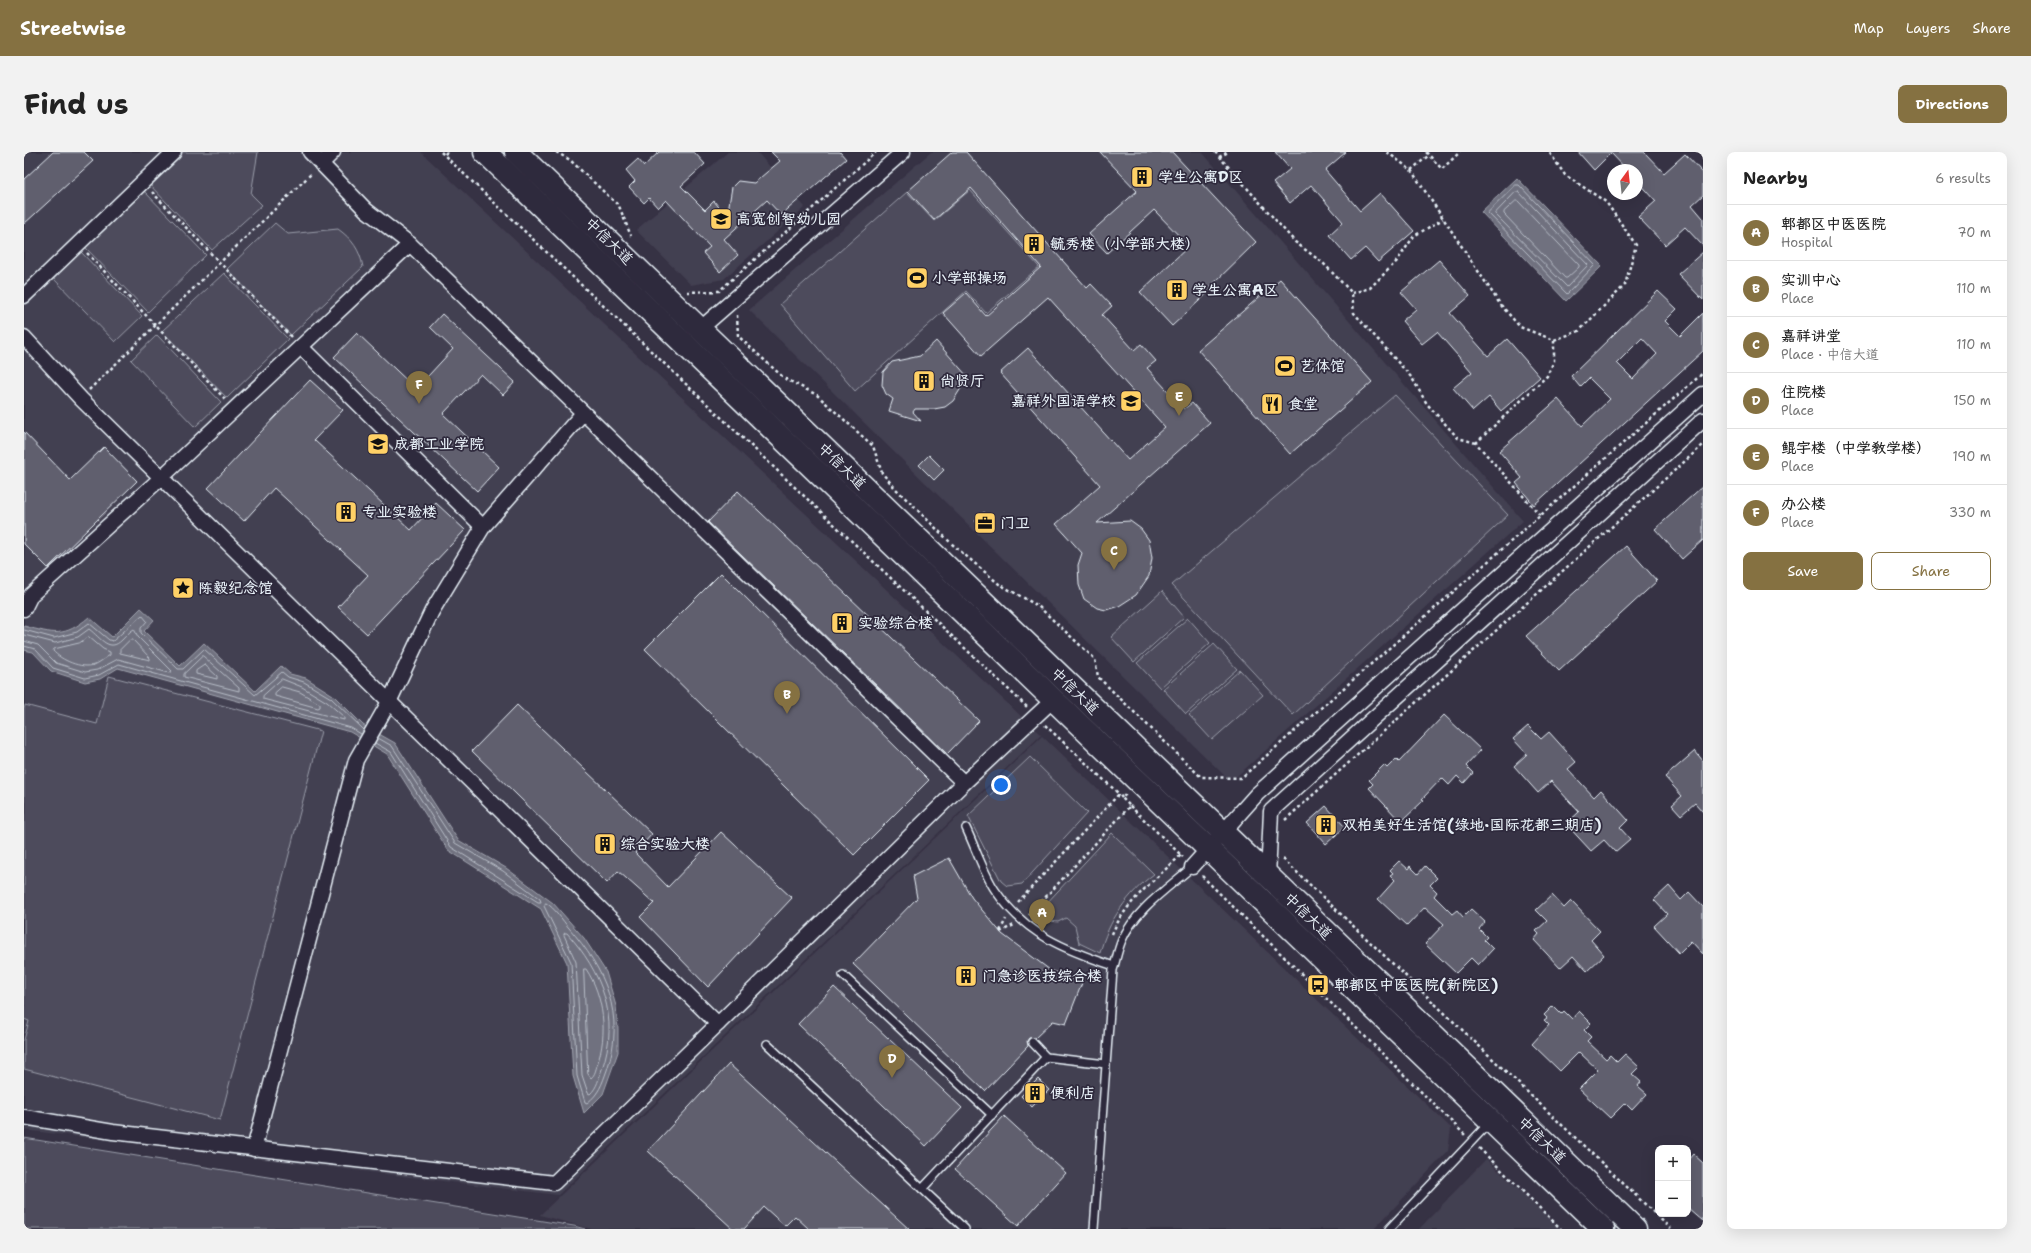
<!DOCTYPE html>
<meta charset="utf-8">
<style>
body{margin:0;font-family:"Shantell Sans","LXGW WenKai TC",sans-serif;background:#f2f2f2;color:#222}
.controls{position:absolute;right:12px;bottom:12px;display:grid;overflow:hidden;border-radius:8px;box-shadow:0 4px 16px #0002}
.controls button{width:36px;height:36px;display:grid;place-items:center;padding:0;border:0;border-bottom:1px solid #e0e0e0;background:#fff;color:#222;font:20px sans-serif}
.compass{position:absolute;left:1583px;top:12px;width:36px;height:36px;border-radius:50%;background:#fff;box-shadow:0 4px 16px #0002;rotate:15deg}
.you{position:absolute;left:977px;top:633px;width:14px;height:14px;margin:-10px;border:3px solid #fff;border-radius:50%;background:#1a73e8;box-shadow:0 0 0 6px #1a73e833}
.badge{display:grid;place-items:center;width:26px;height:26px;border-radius:50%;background:#857141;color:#fff;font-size:13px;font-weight:700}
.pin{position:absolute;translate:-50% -33px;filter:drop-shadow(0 1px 2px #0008)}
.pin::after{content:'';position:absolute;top:21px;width:14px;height:12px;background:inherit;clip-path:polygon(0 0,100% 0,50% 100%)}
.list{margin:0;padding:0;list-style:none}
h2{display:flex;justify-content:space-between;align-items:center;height:52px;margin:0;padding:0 16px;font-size:17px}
h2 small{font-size:13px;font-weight:400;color:#767676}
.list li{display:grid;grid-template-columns:26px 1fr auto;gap:12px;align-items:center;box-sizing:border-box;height:56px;padding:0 16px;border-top:1px solid #e0e0e0}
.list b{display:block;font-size:15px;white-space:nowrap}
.list p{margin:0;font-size:13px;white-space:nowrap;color:#767676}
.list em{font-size:13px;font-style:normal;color:#767676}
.actions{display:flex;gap:8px;padding:12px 16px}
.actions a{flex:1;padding:9px 0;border:1px solid #857141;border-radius:8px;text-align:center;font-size:14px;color:#857141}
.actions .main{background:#857141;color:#fff}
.map{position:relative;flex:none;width:1679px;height:1077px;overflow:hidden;border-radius:8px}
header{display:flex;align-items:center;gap:24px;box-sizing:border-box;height:56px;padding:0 20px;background:#857141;color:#fff}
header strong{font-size:19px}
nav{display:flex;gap:22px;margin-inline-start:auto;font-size:14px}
.intro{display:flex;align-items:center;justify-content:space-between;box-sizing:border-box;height:96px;padding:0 24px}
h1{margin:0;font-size:28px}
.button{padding:10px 18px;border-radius:8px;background:#857141;color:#fff;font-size:14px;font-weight:700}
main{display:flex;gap:24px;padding:0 24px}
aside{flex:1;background:#fff;border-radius:8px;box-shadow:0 4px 16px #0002}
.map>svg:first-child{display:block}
</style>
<header>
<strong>Streetwise</strong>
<nav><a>Map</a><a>Layers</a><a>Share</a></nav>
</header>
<div class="intro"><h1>Find us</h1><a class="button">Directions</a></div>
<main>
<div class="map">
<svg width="1679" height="1077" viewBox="0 0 1679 1077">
<rect width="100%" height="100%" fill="#363244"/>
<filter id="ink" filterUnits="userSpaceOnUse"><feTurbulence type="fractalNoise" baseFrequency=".025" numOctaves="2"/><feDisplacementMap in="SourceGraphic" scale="8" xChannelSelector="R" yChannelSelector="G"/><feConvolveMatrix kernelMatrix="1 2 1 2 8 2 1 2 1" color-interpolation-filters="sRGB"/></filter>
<g filter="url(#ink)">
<g fill="#433f51">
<polygon points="0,0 397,0 1017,583 534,1043 0,978"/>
<polygon points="704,0 733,0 781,55 700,127 667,133 612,78"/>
<polygon points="907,0 1178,0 1499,369 1213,624 1202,625 725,158"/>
<polygon points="1018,584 1427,976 1424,999 1350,1077 567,1077 516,1063"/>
<polygon points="1462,1007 1537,1077 1395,1077"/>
</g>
<g fill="#4d4b5c" stroke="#9a9eaa">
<polygon points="155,0 234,0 227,42 238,53 188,98 123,30"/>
<polygon points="119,38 182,103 124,160 59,93"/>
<polygon points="946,38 1015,115 962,161 942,139 831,239 756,152 883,40 910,69"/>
<path d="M 251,71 L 264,82 L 314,77 C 328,87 336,98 339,115 L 267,183 L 203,117 Z"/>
<polygon points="57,100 118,164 91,190 29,126"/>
<polygon points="200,121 264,187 203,246 138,179"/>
<polygon points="133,183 197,250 171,275 107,208"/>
<polygon points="1371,243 1484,363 1269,563 1148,433"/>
<polygon points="1138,439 1160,465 1110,510 1087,485"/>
<polygon points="1164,466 1186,491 1136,536 1113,511"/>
<polygon points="1190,492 1213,517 1162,562 1139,537"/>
<polygon points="1216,518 1239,543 1188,588 1165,563"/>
<polygon points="85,524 297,579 196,968 0,917 0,888 5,869 0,867 0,558 1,553 73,572"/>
<polygon points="1006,605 1063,661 998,732 983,734 977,729 944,664"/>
<path d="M 1088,681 L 1130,722 C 1104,741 1084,769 1076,801 L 1055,791 L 1051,774 L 1042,766 L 1034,770 L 1026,769 L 1019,763 L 1020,754 Z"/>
<polygon points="0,986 550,1074 561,1077 0,1077"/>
</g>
<g fill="#70717f" stroke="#a0a4af">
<polygon points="1493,26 1578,114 1542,149 1457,60"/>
<path d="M 117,456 L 130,468 L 120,479 L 156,514 L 180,491 L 231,539 L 257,514 L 266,522 L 282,526 L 309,543 L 339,573 L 371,591 L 434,688 L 482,716 L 529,751 L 560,786 L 582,820 L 592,854 L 594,877 L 594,900 L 579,942 L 560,961 L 549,924 L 543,811 L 517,757 L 424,698 L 363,602 L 326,580 L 94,516 L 76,527 L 61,530 L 27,519 L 9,500 L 0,498 L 0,474 C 30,482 40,486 65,465 L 88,485 Z"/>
</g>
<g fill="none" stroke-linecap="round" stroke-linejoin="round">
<g stroke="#b8bec8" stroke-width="1">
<polygon points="1492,33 1495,33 1571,113 1543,142 1464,61"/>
<polygon points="1492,40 1495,40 1564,113 1543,135 1471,62"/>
<polygon points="1492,49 1494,49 1555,113 1555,115 1543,126 1541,126 1480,62 1480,60"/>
<polyline points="0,478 30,486 53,480 65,471 85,488 89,489 118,463 123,469 117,476 117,481 154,517 159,517 180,497 231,543 258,520 264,525 280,530 307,546 340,578"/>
<path d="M 0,483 L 31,491 L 54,485 L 65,477 C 77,486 85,501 98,488 C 102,484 106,479 110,477 L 114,485 L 148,519 L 145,521 L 94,507 L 73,518 L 61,520 L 32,511 L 14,493 L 0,489"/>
<path d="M 65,485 L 79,497 L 86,500 L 86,503 C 81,506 75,511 70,513 C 57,517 37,508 29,499 L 30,497 L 55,491 Z"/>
<polygon points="106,488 109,488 126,506 126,508 96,501 96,498"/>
<polyline points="0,494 11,497 29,516 61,526 75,523 95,512 327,576 337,582"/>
<polygon points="179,504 215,536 215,539 160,525 160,522"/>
<polygon points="181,513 193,524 193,527 172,522 172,519"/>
<polygon points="258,527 278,535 303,550 320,565 320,568 239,547 239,544"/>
<polygon points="258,535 276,540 296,552 296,555 294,556 251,544 251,541"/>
<polyline points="351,591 367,600 427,695 514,750 517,750 516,747 479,719 431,691 368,594 354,586"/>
<path d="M 522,751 C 531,756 538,768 545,776 C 581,817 602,863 583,918 C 578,932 575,942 563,951 L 561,950 L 553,924 L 547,810 L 520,754 Z"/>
<path d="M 541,781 L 543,781 C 578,820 596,866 578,917 C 575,926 573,936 566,942 L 564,941 L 558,923 L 552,810 L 540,783 Z"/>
<path d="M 560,817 L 562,817 C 580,844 584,882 573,913 C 572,917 571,923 567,926 L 564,922 Z"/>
</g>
</g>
<g fill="#605e6e" stroke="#e8f1f8" fill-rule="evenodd">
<polygon points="29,0 60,0 69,9 0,72 0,27"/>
<polygon points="635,0 670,0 681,12 657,34 681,58 690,49 703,65 708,35 714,29 730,31 756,9 747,0 816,0 822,7 757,63 743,48 711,77 700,87 714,103 696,120 679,101 686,95 642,48 634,56 625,46 620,51 605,35 611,29 602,18 614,7 620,14"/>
<polygon points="928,0 942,0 1063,136 1067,132 1088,154 1078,163 1110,198 1117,192 1132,209 1123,216 1160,257 1168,251 1186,271 1073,371 1106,369 1117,377 1125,388 1128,406 1125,424 1112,443 1095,454 1082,458 1073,456 1060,447 1055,433 1054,413 1058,401 1032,372 1076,333 976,221 1004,196 1104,308 1141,275 1024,145 957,204 919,161 942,141 962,164 1017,115 947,36 910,68 884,39"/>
<polygon points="1076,0 1148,0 1232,90 1187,134 1189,136 1148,174 1116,140 1165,94 1130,58 1083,101 1065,82 1113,39"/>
<polygon points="1251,0 1322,0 1301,18 1336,59 1356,41 1390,79 1354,110 1341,96 1327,108 1305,83 1319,70 1287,33 1266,51 1249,31 1266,17"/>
<polygon points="1554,0 1620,0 1640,21 1661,2 1679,21 1679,43 1668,53 1679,66 1679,94 1661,75 1641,93 1614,65 1632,49 1613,28 1613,18 1603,18 1587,1 1570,18"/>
<polygon points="1679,100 1679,148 1654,122"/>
<polygon points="1415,108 1446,144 1426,161 1464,204 1483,187 1516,225 1477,259 1465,245 1449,259 1429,236 1448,220 1413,180 1398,192 1378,169 1392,157 1377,140"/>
<polygon points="1256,127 1348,230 1266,302 1174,198"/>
<path d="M 1634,139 L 1653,157 L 1641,169 L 1656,184 L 1679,161 L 1679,199 L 1510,353 L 1492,331 L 1498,326 L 1475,299 L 1534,247 L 1558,274 L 1586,247 L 1565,226 L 1556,235 L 1547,224 ZM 1618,186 L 1633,202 L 1609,227 L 1593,211 Z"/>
<polygon points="418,162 491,230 479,243 457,222 419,262 475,315 453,339 310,205 333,181 392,237 429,197 406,175"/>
<polygon points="912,189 944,225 929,249 921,255 910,257 891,257 889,260 897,269 865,259 869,247 862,242 858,233 859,220 868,210 896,204"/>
<polygon points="286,228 319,258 290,288 387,378 412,351 441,378 343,482 314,455 344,423 250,336 220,369 184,336"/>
<polygon points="0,280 46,328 80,295 113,329 24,416 0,392"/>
<polygon points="905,303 920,318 910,328 895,313"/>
<polygon points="1679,334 1679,388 1658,407 1631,377"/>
<polygon points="714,339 955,569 923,602 684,370"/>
<polygon points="960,360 969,370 961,378 951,369"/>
<polygon points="1602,394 1633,429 1535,519 1502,484"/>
<polygon points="697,421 905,628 830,703 621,497"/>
<polygon points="493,553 628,682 611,701 644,735 697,680 768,746 684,835 616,765 630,751 594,719 583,731 448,599"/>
<polygon points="1420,563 1457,598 1442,614 1449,621 1440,631 1433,624 1425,633 1418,626 1398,647 1400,648 1377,670 1345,636 1349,632 1345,628 1360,613 1363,616 1372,607 1375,610"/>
<polygon points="1504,574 1517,587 1525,580 1552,610 1544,617 1570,645 1577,638 1604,668 1596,676 1606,687 1591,700 1580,688 1567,699 1542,672 1555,660 1527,629 1514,641 1490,614 1503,602 1489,587"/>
<polygon points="1671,599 1679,609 1679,660 1671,651 1657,663 1648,653 1658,644 1641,625"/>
<polygon points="1302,654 1321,675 1302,692 1283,671"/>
<polygon points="925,706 948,746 978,782 1026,818 1058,831 1042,872 1029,869 1011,886 1005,886 1003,889 1004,894 961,939 829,812 893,746 889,724"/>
<polygon points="1375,709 1384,717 1386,714 1394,722 1401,714 1413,726 1406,733 1413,740 1410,744 1428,762 1433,758 1439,765 1447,757 1461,770 1455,777 1463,785 1460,788 1469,797 1454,813 1447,806 1432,821 1401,792 1420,772 1401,755 1383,774 1354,747 1371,728 1366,723 1369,721 1366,718"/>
<polygon points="1645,734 1657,748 1665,740 1679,755 1679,802 1667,789 1655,801 1630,774 1643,762 1630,748"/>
<polygon points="1528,743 1540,756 1547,749 1576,779 1567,788 1580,803 1563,819 1549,804 1536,816 1510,788 1515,782 1512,779 1523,769 1512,758"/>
<polygon points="810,835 938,956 902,994 774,872"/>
<polygon points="1529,854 1537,862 1540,859 1548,867 1555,859 1567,871 1560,878 1567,885 1563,889 1582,907 1586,903 1593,910 1601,902 1615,915 1608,922 1617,930 1614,934 1623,942 1608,958 1601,951 1586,966 1555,937 1574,918 1555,900 1536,919 1508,892 1525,873 1520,868 1523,866 1520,863"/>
<polygon points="705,912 885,1077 785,1077 771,1064 761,1074 740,1055 720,1077 709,1077 624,999"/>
<polygon points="1014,927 1025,938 1008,955 997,944"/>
<polygon points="980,964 1042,1021 994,1074 931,1017"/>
<polygon points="1669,1002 1679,1011 1679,1069 1664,1056 1664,1008"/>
</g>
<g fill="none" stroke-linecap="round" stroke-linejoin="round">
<g stroke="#e8f1f8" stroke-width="10">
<g id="service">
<path d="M 942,676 C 951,695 960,722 971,738 C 1001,782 1041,798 1090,814"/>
<polyline points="819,823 968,963"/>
<polyline points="1008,890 1022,905 1082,912"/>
<polyline points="743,892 941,1077"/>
<polyline points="898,1037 1022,905"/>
<path d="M 1070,1077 L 1089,818 C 1092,808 1094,797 1098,788 C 1111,758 1144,736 1168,715"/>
<polyline points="1365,1077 1465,971"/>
</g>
</g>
<g stroke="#e8f1f8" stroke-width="17">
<g id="minor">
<polyline points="286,0 342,58 386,92 940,631 1029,548"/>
<polyline points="297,12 309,0"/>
<polyline points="0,144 150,0"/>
<polyline points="676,177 879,0"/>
<polyline points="0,185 57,247 694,872 940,631"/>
<polyline points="459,375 559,261"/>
<polyline points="0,457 7,443 137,326 386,92"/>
<polyline points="1168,715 1233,642 1679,242"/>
<polyline points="1244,725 1247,659 1679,268"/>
<polyline points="0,965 89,980 530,1031 694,872"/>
<polyline points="230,997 332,608 365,550 408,459 459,375 277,195"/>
</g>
</g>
<g stroke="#e8f1f8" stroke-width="25">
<g id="primary">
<polyline points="461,0 1579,1077"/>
<polyline points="492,0 1611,1077"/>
</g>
</g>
<g stroke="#e8f1f8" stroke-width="2.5" stroke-dasharray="3 3" stroke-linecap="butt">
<polyline points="417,0 420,3"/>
<polyline points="423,0 420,3 1003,555"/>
<polyline points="532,0 546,8 595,54 607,84"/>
<polyline points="1191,0 1271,90 1299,111 1328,141 1330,161 1388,226 1403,252 1434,286 1452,291"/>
<polyline points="1363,0 1387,18 1476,152 1496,175 1530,188 1555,179 1601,133 1612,93 1582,50 1541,23 1525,0"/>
<polyline points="1402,0 1418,17 1436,0"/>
<polyline points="1195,5 1204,0"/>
<polyline points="1387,18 1404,4"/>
<polyline points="128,40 267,185"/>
<polyline points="63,101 201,247"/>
<polyline points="663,140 695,139 852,0"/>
<polyline points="1328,141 1346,136 1373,109 1390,84 1419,67"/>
<polyline points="713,163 714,184 760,226 793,243 849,294 858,321 872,337 928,392 975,432 1014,454 1071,507 1074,525 1177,625 1217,626 1679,221"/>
<polyline points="65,238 288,21"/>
<polyline points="1516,363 1452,291 1523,224 1530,209 1530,188"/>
<polyline points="1021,573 1095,642"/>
<polyline points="1106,654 1159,705"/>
<polyline points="1261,668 1679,293"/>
<polyline points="1259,707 1647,1077"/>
<polyline points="1178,724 1441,983"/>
<polyline points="994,750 1095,642 1098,646"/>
<polyline points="1005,763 1106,654 1098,646 1102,642"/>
<polyline points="976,779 982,767"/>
<polyline points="976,780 990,773"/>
<path d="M 1088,782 C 1101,750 1132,727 1157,703"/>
<polyline points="1455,996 1537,1077"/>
</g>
<use href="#service" stroke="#2f2a3d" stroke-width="7"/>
<use href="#minor" stroke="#2f2a3d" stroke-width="14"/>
<use href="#primary" stroke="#2f2a3d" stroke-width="22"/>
</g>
</g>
<defs>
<g id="building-square" transform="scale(1.15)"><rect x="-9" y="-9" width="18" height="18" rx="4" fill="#ffd166" stroke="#2f2a3d"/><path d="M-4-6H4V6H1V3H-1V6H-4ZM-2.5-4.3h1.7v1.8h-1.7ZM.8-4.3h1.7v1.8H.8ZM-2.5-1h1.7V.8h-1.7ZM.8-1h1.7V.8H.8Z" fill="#111"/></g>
<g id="school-square" transform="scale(1.15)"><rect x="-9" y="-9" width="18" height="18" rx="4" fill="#ffd166" stroke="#2f2a3d"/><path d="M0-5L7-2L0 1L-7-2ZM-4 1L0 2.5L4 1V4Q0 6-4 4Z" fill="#111"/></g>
<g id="stadium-square" transform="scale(1.15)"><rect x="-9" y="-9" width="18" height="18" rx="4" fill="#ffd166" stroke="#2f2a3d"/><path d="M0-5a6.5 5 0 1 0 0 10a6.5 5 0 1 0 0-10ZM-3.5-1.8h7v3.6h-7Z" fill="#111"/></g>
<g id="restaurant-square" transform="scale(1.15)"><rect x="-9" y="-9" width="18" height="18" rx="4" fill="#ffd166" stroke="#2f2a3d"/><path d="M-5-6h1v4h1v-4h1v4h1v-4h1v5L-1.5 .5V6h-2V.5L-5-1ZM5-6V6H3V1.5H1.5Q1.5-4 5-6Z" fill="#111"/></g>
<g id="university-square" transform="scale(1.15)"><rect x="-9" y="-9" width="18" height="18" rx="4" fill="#ffd166" stroke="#2f2a3d"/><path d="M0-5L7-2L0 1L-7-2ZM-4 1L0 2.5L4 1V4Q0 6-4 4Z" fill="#111"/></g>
<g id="office-square" transform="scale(1.15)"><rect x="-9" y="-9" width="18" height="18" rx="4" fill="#ffd166" stroke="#2f2a3d"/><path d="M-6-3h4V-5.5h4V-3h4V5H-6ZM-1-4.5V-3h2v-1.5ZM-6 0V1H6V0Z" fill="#111"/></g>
<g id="sight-square" transform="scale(1.15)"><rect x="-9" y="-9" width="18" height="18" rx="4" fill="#ffd166" stroke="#2f2a3d"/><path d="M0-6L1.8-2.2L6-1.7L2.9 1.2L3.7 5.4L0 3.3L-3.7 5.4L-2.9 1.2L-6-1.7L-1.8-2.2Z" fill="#111"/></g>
<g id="bus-square" transform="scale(1.15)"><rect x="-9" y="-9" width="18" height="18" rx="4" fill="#ffd166" stroke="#2f2a3d"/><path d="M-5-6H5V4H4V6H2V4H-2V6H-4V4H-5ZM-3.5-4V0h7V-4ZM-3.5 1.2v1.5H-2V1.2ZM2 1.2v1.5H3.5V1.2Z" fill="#111"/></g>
</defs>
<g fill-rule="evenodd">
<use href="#building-square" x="1118" y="25"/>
<use href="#school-square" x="697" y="67"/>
<use href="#building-square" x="1010" y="92"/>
<use href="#stadium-square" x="893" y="126"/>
<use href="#building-square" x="1153" y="138"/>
<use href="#stadium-square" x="1261" y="214"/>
<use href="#building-square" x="900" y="229"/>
<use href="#school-square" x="1107" y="249"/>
<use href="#restaurant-square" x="1248" y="252"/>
<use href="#university-square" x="354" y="292"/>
<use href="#building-square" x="322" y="360"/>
<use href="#office-square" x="961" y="371"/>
<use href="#sight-square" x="159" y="436"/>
<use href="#building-square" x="818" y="471"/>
<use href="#building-square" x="1302" y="673"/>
<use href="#building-square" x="581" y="692"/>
<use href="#building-square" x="942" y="824"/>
<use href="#bus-square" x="1294" y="833"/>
<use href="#building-square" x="1011" y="941"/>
</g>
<g text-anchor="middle" stroke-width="3.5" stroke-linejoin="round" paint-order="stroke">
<g font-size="15" font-weight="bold" fill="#e8f1f8" stroke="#2f2a3d" text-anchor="start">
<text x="1134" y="30">学生公寓D区</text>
<text x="712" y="72">高宽创智幼儿园</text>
<text x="1026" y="97">毓秀楼（小学部大楼）</text>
<text x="908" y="131">小学部操场</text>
<text x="1168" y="143">学生公寓A区</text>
<text x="1276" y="219">艺体馆</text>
<text x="916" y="234">尚贤厅</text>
<text x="1092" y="254" text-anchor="end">嘉祥外国语学校</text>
<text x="1264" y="257">食堂</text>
<text x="370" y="297">成都工业学院</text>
<text x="338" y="365">专业实验楼</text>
<text x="976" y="376">门卫</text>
<text x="174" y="441">陈毅纪念馆</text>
<text x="834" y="476">实验综合楼</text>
<text x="1318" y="678">双柏美好生活馆(绿地·国际花都三期店)</text>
<text x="596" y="697">综合实验大楼</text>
<text x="958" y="829">门急诊医技综合楼</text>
<text x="1310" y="838">郫都区中医医院(新院区)</text>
<text x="1026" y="946">便利店</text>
</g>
<g font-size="15" fill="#e8f1f8" stroke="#2f2a3d">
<text transform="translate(585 89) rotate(44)" y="5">中信大道</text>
<text transform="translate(818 314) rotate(44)" y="5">中信大道</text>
<text transform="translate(1051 539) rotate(44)" y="5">中信大道</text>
<text transform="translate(1284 764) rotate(44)" y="5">中信大道</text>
<text transform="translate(1518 988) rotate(44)" y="5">中信大道</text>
</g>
</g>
</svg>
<div class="controls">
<button>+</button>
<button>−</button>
</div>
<svg class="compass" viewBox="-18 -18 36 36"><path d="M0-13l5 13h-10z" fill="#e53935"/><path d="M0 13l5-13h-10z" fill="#767676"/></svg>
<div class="you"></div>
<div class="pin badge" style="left:1018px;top:780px">A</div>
<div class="pin badge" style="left:763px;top:562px">B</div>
<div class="pin badge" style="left:1090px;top:418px">C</div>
<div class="pin badge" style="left:868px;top:926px">D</div>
<div class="pin badge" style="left:1155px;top:264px">E</div>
<div class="pin badge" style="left:395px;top:252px">F</div>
</div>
<aside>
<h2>Nearby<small>6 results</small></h2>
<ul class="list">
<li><span class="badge">A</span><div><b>郫都区中医医院</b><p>Hospital</p></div><em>70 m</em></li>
<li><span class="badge">B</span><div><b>实训中心</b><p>Place</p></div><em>110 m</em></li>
<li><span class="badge">C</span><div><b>嘉祥讲堂</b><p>Place · 中信大道</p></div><em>110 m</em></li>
<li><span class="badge">D</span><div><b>住院楼</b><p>Place</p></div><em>150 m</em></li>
<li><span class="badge">E</span><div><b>鲲宇楼（中学教学楼）</b><p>Place</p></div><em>190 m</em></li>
<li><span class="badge">F</span><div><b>办公楼</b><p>Place</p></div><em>330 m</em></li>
</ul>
<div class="actions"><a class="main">Save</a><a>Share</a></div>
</aside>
</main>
